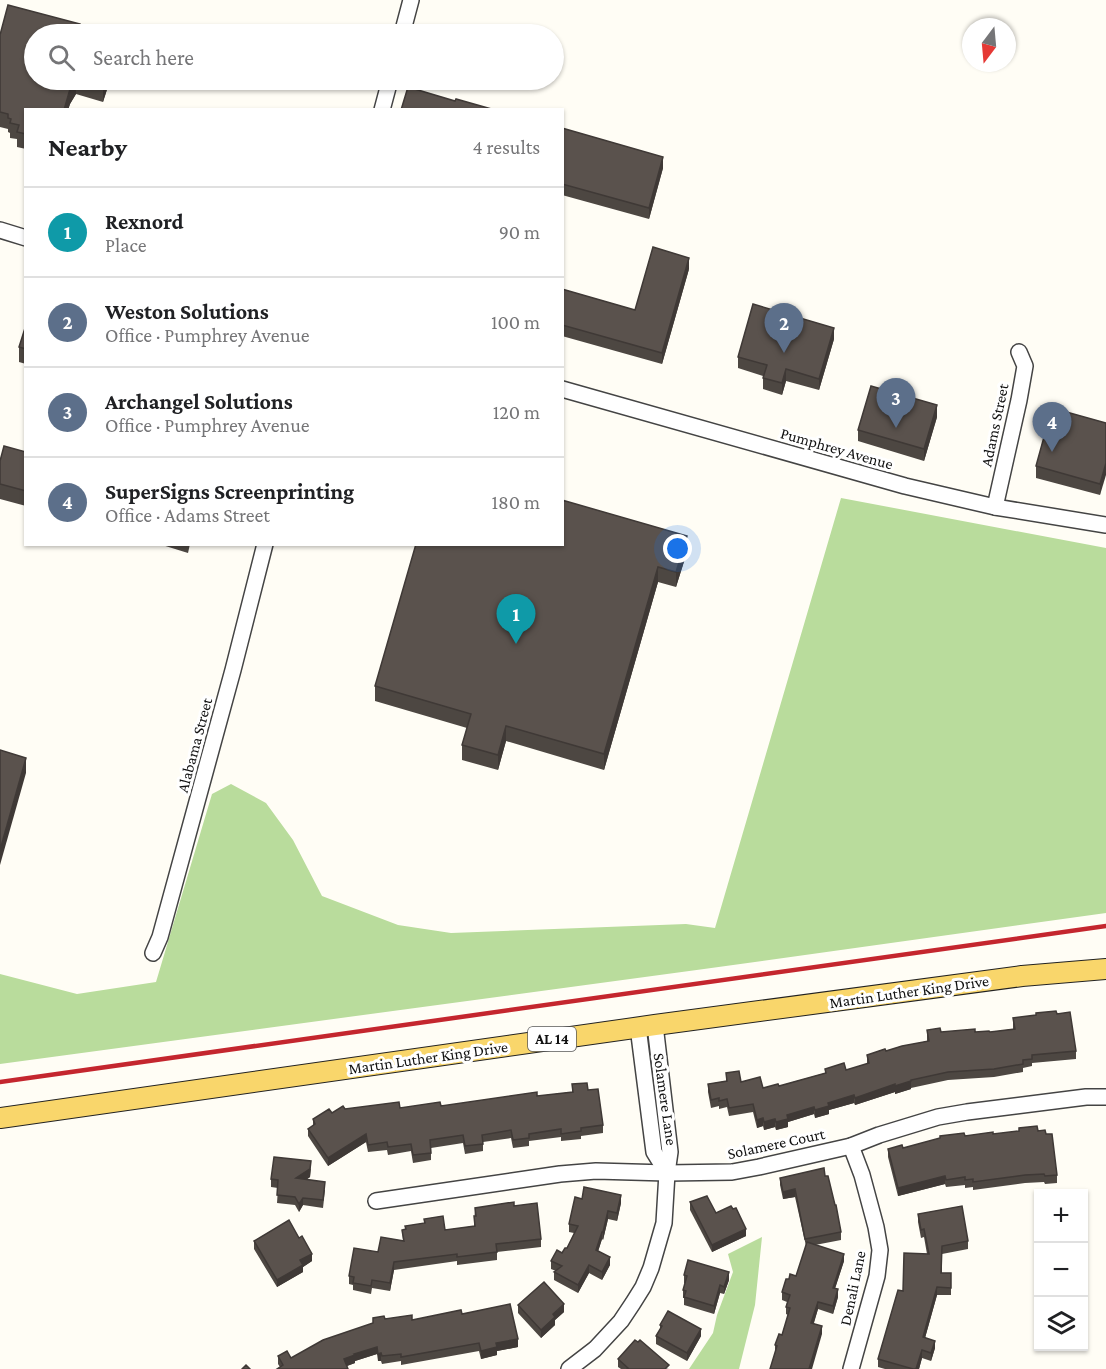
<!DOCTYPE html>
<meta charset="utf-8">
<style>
body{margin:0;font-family:"Crimson Pro",serif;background:#f6f6f6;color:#202124}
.controls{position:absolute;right:18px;bottom:18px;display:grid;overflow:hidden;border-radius:0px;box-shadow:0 2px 4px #0004}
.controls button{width:54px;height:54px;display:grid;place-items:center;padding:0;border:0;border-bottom:2px solid #e0e0e0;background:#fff;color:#202124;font:30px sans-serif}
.compass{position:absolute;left:962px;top:18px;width:54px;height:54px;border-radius:50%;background:#fff;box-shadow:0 2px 4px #0004;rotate:196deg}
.you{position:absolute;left:678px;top:549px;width:21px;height:21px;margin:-15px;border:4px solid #fff;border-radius:50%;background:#1a73e8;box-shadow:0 0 0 9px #1a73e833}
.badge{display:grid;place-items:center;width:39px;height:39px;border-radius:50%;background:#c4262e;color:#fff;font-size:20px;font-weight:700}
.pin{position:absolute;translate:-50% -50px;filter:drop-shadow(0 2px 3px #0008)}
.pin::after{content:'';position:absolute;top:32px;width:21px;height:18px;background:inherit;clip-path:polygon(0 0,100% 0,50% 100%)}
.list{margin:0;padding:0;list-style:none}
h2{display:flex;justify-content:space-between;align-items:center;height:78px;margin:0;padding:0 24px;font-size:26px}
h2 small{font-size:20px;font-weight:400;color:#757577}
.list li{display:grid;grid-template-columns:39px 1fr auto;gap:18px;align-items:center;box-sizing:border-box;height:90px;padding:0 24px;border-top:2px solid #e0e0e0}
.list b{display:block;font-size:22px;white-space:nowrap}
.list p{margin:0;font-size:20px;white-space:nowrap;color:#757577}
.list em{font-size:20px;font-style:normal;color:#757577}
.icon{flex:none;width:33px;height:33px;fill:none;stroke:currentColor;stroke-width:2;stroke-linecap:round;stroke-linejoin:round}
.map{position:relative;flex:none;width:1106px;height:1369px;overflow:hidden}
.search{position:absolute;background:#fff;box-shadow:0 2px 4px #0004;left:24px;top:24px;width:540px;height:66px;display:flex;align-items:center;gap:15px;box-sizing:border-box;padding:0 21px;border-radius:33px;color:#757577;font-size:22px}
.panel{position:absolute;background:#fff;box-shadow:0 2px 4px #0004;left:24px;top:108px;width:540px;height:438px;border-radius:0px}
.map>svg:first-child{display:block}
</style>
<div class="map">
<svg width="1106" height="1369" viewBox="0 0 1106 1369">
<rect width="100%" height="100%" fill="#fffdf5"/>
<g fill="#b9dc9c">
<polygon points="841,498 1106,548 1106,913 704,969 0,1064 0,974 77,994 156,982 212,794 231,784 266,803 293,840 322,896 398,925 451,933 686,924 715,928"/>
<polygon points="762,1237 755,1305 739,1369 689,1369 713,1333 717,1315 733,1272 728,1254"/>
</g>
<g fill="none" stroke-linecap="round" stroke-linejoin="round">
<g stroke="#444" stroke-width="18">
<g id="minor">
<polyline points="402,34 411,0"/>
<polyline points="382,110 390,80"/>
<polyline points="0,230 26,238"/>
<polyline points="562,389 905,486 995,507 1106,525"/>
<polyline points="995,507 1019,400 1025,366 1019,352"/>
<polyline points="153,953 160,937 233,670 265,544"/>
<polyline points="638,1027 654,1152 667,1173"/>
<polyline points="851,1146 862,1175 876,1227 880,1250 877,1276 851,1369"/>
<polyline points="376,1201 560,1174 596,1171 667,1173 732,1172 759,1167 851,1146 879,1135 938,1117 967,1112 1086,1097 1106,1097"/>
<polyline points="569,1369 595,1349 621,1321 633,1303 643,1287 651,1268 664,1223 667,1173 670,1152 655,1025"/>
</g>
</g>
<g stroke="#222" stroke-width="22">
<polyline id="major" points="0,1118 655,1025 1022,976 1106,969"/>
</g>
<use href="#minor" stroke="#fff" stroke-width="15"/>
<use href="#major" stroke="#f9d66b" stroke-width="20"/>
<polyline stroke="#c4262e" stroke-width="4.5" points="0,1082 1106,926"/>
</g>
<g fill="#4d4742">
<polygon points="0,35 34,80 110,80 103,102 76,94 70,104 68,110 26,110 26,149 17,147 17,139 10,138 10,133 8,132 8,129 0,127"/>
<polygon points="562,128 663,168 649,219 562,195"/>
<polygon points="689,269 662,364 562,336 562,289 635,310"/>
<polygon points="26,325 26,364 19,362 19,347"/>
<polygon points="834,339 819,390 786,381 782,395 763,389 763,376 738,368 738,357"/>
<polygon points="937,417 924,461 858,441 858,430"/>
<polygon points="1106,423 1100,495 1036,478 1036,466"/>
<polygon points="26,452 26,506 0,499 0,461"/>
<polygon points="159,544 190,544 188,553"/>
<polygon points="687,552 676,587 658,582 604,770 506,741 498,770 462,760 462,745 467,728 375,701 375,686"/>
<polygon points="1057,1014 1076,1051 1076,1059 1032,1063 1032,1066 1023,1068 1023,1072 994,1077 948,1080 911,1088 911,1089 895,1094 895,1092 855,1105 854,1103 829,1110 829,1114 815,1118 814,1114 788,1122 788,1127 776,1130 775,1127 764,1130 763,1126 757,1128 753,1112 729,1116 727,1107 719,1109 719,1106 711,1108 708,1092 708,1084 726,1081 726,1073 741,1082 763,1088 779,1086 825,1073 825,1069 846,1070 867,1064 867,1055 927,1041 927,1030 941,1032 990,1032 1013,1029 1013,1018"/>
<polygon points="572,1084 588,1090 603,1125 603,1133 581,1136 581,1139 561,1141 561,1137 529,1141 529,1146 513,1148 511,1138 483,1142 483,1151 465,1154 463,1143 431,1148 431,1160 413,1163 411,1151 388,1155 387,1150 368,1152 366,1142 328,1166 308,1136 308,1129 313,1126 313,1119 345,1109 441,1106 537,1096 572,1092"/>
<polygon points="1038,1131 1046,1134 1057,1175 1057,1183 1045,1184 1044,1182 1025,1183 973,1190 973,1187 965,1188 965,1185 946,1187 945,1184 898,1196 888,1157 888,1149 903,1148 965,1136"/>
<polygon points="311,1169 310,1177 306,1180 325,1190 323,1208 303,1205 299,1212 295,1205 277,1203 278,1188 271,1187 271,1179"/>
<polygon points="780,1178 841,1232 841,1240 815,1245 844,1261 835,1288 838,1297 833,1314 818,1309 814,1323 822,1334 775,1352 775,1345 782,1335 788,1315 786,1314 786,1307 787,1302 782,1300 782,1292 789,1279 796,1276 806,1246 795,1197 783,1199 780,1185"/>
<polygon points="582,1199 621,1203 617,1221 608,1219 603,1240 602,1239 598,1251 610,1265 602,1280 589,1273 578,1293 554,1280 554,1272 556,1271 551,1269 551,1261 562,1253 567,1248 574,1233 569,1232 569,1224"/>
<polygon points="690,1202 716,1213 746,1236 712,1252 690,1210"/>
<polygon points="514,1206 541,1239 541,1247 497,1252 497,1260 457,1265 457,1261 394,1270 390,1291 372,1288 371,1294 353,1290 353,1285 349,1284 349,1276 378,1252 403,1241 402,1230 405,1229 405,1226 424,1224 424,1219 445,1230 474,1226 475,1208"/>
<polygon points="918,1214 968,1241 968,1249 942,1254 942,1273 951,1273 951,1295 937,1295 925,1338 935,1348 931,1361 922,1358 919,1369 885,1369 878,1367 878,1359 903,1291 927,1254 924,1237 921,1238 918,1222"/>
<polygon points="299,1238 312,1261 303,1267 303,1272 277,1287 254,1249 254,1241"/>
<polygon points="684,1275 729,1280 724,1294 720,1293 714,1314 684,1305 684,1298 683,1298 683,1290 685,1283 684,1283"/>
<polygon points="518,1305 564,1312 555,1320 555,1325 541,1338 518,1313"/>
<polygon points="462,1314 518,1347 497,1351 497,1355 481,1359 479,1351 401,1365 401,1361 382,1364 381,1361 378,1361 377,1354 355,1361 355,1363 347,1366 280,1367 278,1364 278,1356 291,1358 373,1323 373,1318 412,1320"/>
<polygon points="660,1325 701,1336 687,1361 656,1344 656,1336 660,1329"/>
<polygon points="618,1359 669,1369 621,1369 618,1367"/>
</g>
<g fill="#3f3936">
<polygon points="76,80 76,94 70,104 68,110 64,110 70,89"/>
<polygon points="105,80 110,80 103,102 103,87"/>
<polygon points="663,157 663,168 649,219 649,208"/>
<polygon points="689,258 689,269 662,364 662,353"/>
<polygon points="834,328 834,339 819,390 819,379"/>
<polygon points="786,369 786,381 782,395 782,383"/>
<polygon points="937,405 937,417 924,461 924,449"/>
<polygon points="1106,463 1106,475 1100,495 1100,484"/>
<polygon points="687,536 687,552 676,587 676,572"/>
<polygon points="658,567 658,582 604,770 604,754"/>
<polygon points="506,726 506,741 498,770 498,755"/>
<polygon points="26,758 26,773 0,865 0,850"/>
<polygon points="911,1081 911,1089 895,1094 895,1086"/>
<polygon points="895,1084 895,1092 855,1105 855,1098"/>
<polygon points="854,1095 854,1103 829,1110 829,1114 815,1118 815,1110 828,1103"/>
<polygon points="814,1107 814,1114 788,1122 788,1127 776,1130 776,1122 787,1115"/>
<polygon points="763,1118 763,1126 757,1128 757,1120"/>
<polygon points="775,1119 775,1127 764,1130 764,1122"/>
<polygon points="366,1134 366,1142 328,1166 328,1158"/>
<polygon points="311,1161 310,1177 296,1186 296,1178"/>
<polygon points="945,1176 945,1184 898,1196 898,1188"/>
<polygon points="795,1189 795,1197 783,1199 783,1192"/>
<polygon points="621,1195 621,1203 617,1221 617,1213"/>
<polygon points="303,1198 303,1205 299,1212 299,1204"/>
<polygon points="608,1211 608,1219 603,1240 603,1232"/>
<polygon points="746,1229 746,1236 712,1252 712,1245"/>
<polygon points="602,1232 602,1239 596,1258 596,1250"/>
<polygon points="312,1254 312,1261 303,1267 303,1272 277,1287 277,1280 300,1260"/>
<polygon points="844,1254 844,1261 833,1295 833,1288"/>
<polygon points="610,1257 610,1265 602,1280 602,1272"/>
<polygon points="394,1262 394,1270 390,1291 390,1283"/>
<polygon points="589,1265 589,1273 578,1293 578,1285"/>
<polygon points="729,1272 729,1280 724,1294 724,1287"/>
<polygon points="720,1285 720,1293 714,1314 714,1306"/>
<polygon points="937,1287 937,1295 923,1345 923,1337"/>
<polygon points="838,1289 838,1297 833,1314 833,1306"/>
<polygon points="818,1302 818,1309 811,1331 811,1323"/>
<polygon points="564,1304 564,1312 555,1320 555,1325 541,1338 541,1330 553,1314"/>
<polygon points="822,1326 822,1334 812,1369 809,1369"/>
<polygon points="701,1329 701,1336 687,1361 687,1353"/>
<polygon points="518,1339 518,1347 497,1351 497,1355 481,1359 481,1351 496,1343"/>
<polygon points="935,1341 935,1348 931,1361 931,1353"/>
<polygon points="377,1347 377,1354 355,1361 355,1363 344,1367 344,1359 354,1354"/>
<polygon points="922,1350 922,1358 919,1369 916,1369"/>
<polygon points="381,1353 381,1361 378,1361 378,1354"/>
</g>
<g fill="#5a524d" stroke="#3f3936" stroke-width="1.5">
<polygon points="8,5 80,24 79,27 104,34 34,34 34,80 76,80 70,89 64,110 26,110 26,134 17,132 19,125 10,123 11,119 8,118 8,114 0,112 0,35"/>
<polygon points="77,80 105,80 103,87"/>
<polygon points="408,87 455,101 456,99 495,110 401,110"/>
<polygon points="562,128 663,157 649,208 562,184"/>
<polygon points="653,247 689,258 662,353 562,325 562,289 635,310"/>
<polygon points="753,304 834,328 819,379 786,369 782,383 763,378 767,365 738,357"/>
<polygon points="26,325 26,349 19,347"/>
<polygon points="871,386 937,405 924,449 858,430"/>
<polygon points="1052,408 1106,423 1106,463 1100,484 1036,466"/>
<polygon points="4,446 26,452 26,491 0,484 0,461"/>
<polygon points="562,500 687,536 676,572 658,567 604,754 506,726 498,755 462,745 471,714 375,686 416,544 562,544"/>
<polygon points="0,750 26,758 0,850"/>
<polygon points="1056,1011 1057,1014 1070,1012 1076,1051 1032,1055 1032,1059 1023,1060 1023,1064 994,1069 948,1072 911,1080 911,1081 895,1086 895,1084 855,1098 854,1095 828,1103 829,1106 815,1110 814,1107 787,1115 788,1119 776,1122 775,1119 764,1122 763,1118 757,1120 753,1104 729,1108 727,1099 719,1101 719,1098 711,1100 708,1084 727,1081 726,1073 739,1071 741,1082 760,1077 763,1088 778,1084 779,1086 826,1073 825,1069 844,1063 846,1070 869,1063 867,1055 885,1049 886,1051 902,1046 929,1041 927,1030 940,1028 941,1032 975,1029 975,1032 989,1031 990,1032 1015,1029 1013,1018 1036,1015 1036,1013"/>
<polygon points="587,1083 588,1090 598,1089 603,1125 581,1128 581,1131 561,1134 561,1129 529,1134 529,1138 513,1140 511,1130 482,1135 483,1144 465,1146 463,1135 430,1140 431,1153 413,1155 411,1144 388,1147 387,1142 368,1145 366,1134 328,1158 308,1129 315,1124 313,1119 329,1109 332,1113 343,1106 345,1109 399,1102 400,1108 440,1102 441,1106 537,1092 537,1096 573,1092 572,1084"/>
<polygon points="1037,1126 1038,1131 1045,1130 1046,1134 1052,1134 1057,1175 1045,1176 1044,1174 1025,1175 973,1182 973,1179 965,1180 965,1177 946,1180 945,1176 898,1188 888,1149 902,1145 903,1148 940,1138 940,1136 964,1133 965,1136 993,1132 993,1134 1019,1131 1019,1128"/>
<polygon points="274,1157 311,1161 310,1169 296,1178 325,1182 323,1200 303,1198 299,1204 295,1197 277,1195 278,1180 271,1179"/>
<polygon points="824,1168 825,1176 828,1176 835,1205 836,1205 841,1232 805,1239 795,1189 783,1192 780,1178"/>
<polygon points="584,1187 621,1195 617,1213 608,1211 603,1232 602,1232 596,1250 610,1257 602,1272 589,1265 578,1285 554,1272 562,1266 551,1261 557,1250 562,1253 565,1248 567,1248 578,1226 569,1224 575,1197 582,1199"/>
<polygon points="707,1196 716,1213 731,1206 733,1209 736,1208 746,1229 712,1245 690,1202"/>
<polygon points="514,1202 514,1206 537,1203 541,1239 496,1244 497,1252 457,1257 457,1254 394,1262 390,1283 372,1280 371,1286 353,1283 354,1277 349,1276 354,1248 378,1252 381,1237 404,1241 402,1230 406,1229 405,1226 425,1223 424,1219 443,1216 445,1230 475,1226 474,1216 476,1216 475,1208"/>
<polygon points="962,1206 968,1241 942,1246 941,1273 951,1273 951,1288 937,1287 923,1337 935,1341 931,1353 922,1350 916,1369 913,1369 878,1359 898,1290 903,1291 904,1253 929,1254 924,1229 921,1230 918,1214"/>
<polygon points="289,1220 299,1238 302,1236 312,1254 300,1260 303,1265 277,1280 254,1241"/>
<polygon points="807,1242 844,1254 833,1288 838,1289 833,1306 818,1302 811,1323 822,1326 809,1369 770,1369 777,1346 775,1345 779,1334 782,1335 790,1308 786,1307 790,1295 782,1292 786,1279 789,1279 790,1274 796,1276"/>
<polygon points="688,1260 729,1272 724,1287 720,1285 714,1306 684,1297 686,1291 683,1290 687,1276 684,1275"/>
<polygon points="544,1282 564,1304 553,1314 555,1317 541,1330 518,1305"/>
<polygon points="510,1304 518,1339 496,1343 497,1347 481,1351 479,1343 401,1357 401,1354 382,1356 381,1353 378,1354 377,1347 354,1354 355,1355 344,1359 348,1369 277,1369 283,1365 278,1356 287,1351 291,1358 323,1340 373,1323 373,1318 384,1316 385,1319 412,1315 412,1320 461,1310 462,1314"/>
<polygon points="668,1311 701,1329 687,1353 656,1336 662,1326 660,1325"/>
<polygon points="635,1340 638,1342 640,1340 669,1365 665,1369 627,1369 628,1368 618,1359"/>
<polygon points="246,1365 250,1369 242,1369"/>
</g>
<g text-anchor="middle" stroke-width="6" stroke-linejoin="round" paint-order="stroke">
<rect fill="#fff" stroke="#585858" stroke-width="1.5" x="528" y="1027" width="48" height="24" rx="4.5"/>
<g font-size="15" font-weight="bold" fill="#111">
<text x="552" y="1044">AL 14</text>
</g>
<g font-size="16" fill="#111" stroke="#fff">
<text transform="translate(994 425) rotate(-78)" y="6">Adams Street</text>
<text transform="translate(837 448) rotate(16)" y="6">Pumphrey Avenue</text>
<text transform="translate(194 745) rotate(-75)" y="6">Alabama Street</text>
<text transform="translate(909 991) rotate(-8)" y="6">Martin Luther King Drive</text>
<text transform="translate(428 1057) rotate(-8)" y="6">Martin Luther King Drive</text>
<text transform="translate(666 1099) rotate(82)" y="6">Solamere Lane</text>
<text transform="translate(776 1143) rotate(-12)" y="6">Solamere Court</text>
<text transform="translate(852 1288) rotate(-78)" y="6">Denali Lane</text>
</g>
</g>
</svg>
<div class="controls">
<button>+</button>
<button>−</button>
<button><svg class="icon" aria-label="layers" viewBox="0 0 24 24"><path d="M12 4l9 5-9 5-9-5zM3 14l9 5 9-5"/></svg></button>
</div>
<svg class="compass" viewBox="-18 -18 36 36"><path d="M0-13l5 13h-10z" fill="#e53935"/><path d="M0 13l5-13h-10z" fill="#757577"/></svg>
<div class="you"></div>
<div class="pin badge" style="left:516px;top:644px;background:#0f9aa8">1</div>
<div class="pin badge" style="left:784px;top:353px;background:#5c6f8a">2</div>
<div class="pin badge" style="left:896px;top:428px;background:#5c6f8a">3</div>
<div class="pin badge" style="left:1052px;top:452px;background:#5c6f8a">4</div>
<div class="search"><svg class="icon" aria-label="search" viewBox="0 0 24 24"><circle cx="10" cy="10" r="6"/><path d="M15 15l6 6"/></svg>Search here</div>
<section class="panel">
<h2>Nearby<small>4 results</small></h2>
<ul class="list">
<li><span class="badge" style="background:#0f9aa8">1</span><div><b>Rexnord</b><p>Place</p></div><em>90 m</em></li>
<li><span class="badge" style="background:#5c6f8a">2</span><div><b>Weston Solutions</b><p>Office · Pumphrey Avenue</p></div><em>100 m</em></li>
<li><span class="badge" style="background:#5c6f8a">3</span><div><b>Archangel Solutions</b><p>Office · Pumphrey Avenue</p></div><em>120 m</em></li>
<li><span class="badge" style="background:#5c6f8a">4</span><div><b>SuperSigns Screenprinting</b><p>Office · Adams Street</p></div><em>180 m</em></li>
</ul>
</section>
</div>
